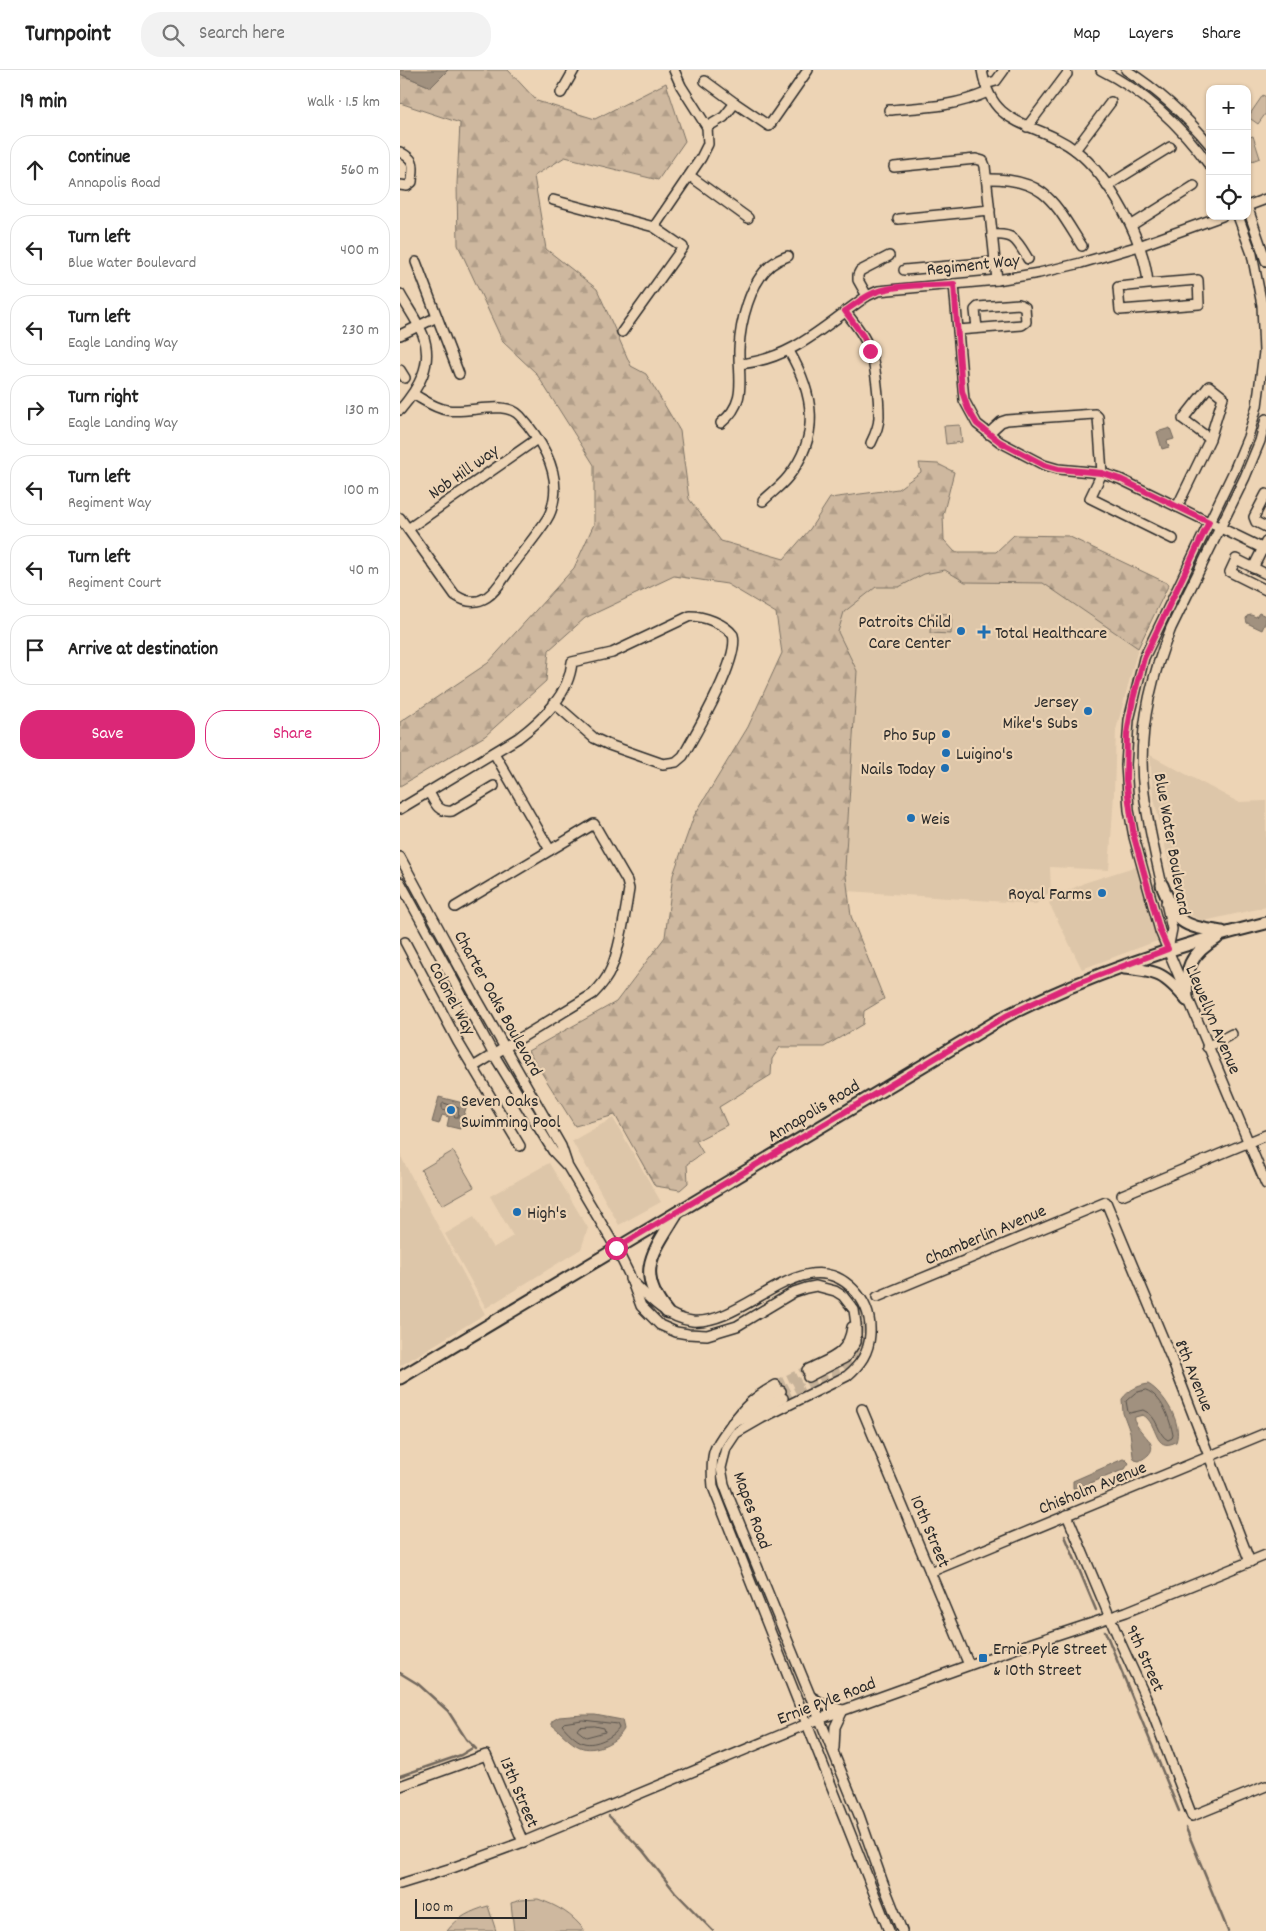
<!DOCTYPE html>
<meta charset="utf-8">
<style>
body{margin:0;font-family:Dekko,sans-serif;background:#f2f2f2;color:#222}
.controls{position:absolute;right:15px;top:15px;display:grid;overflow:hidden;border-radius:10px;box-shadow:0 1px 4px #0004}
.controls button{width:45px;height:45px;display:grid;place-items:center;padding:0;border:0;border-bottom:1px solid #e0e0e0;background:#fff;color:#222;font:25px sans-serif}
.scale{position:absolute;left:15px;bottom:12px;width:112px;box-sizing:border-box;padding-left:5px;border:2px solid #2b2b2b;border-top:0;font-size:14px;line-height:18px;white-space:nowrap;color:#2b2b2b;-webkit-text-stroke:4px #edd4b5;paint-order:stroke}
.stop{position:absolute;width:15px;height:15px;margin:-11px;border:4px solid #db2777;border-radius:50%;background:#fff}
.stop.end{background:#db2777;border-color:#fff;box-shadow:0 1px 5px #0008}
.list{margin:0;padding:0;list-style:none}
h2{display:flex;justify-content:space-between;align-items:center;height:65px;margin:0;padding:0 20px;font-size:21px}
h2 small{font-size:16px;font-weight:400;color:#767676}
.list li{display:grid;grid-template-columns:32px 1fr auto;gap:15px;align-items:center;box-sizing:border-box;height:70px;margin:0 10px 10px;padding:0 10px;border:1px solid #e0e0e0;border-radius:20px}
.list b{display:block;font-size:19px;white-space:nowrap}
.list p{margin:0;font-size:16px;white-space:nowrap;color:#767676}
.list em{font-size:16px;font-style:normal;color:#767676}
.actions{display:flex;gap:10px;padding:15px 20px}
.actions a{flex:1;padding:11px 0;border:1px solid #db2777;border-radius:20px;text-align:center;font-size:18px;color:#db2777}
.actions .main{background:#db2777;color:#fff}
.icon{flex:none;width:28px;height:28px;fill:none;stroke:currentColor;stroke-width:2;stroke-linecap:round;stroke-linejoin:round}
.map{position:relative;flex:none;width:866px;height:1861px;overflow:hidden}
header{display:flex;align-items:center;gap:30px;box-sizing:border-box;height:70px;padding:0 25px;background:#fff;border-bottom:1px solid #e0e0e0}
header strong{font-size:24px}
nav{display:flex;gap:28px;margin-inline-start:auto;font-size:18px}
.search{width:350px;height:45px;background:#f2f2f2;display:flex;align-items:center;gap:12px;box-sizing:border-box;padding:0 18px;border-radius:20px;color:#767676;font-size:19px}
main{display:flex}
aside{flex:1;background:#fff}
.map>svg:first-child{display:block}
</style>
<header>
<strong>Turnpoint</strong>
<div class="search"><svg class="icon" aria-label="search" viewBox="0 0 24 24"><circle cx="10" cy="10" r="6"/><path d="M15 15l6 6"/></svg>Search here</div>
<nav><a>Map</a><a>Layers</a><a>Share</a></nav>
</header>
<main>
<aside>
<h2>19 min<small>Walk · 1.5 km</small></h2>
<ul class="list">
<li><svg class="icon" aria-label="ahead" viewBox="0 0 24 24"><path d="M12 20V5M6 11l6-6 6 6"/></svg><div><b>Continue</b><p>Annapolis Road</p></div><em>560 m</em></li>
<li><svg class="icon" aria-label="left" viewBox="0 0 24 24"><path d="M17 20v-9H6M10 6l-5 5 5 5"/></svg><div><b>Turn left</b><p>Blue Water Boulevard</p></div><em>400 m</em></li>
<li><svg class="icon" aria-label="left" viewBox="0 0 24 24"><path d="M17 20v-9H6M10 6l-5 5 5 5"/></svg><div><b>Turn left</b><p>Eagle Landing Way</p></div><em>230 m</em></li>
<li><svg class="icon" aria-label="right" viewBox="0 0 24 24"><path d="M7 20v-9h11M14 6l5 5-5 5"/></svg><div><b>Turn right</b><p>Eagle Landing Way</p></div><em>130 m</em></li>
<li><svg class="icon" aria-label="left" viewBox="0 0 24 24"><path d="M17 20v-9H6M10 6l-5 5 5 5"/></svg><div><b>Turn left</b><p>Regiment Way</p></div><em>100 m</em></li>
<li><svg class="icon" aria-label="left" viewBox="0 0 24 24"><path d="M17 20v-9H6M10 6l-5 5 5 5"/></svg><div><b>Turn left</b><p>Regiment Court</p></div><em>40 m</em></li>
<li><svg class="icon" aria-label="arrive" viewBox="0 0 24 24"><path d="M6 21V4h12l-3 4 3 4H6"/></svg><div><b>Arrive at destination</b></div></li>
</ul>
<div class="actions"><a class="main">Save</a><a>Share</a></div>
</aside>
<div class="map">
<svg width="866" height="1861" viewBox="0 0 866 1861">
<defs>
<pattern id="forest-firs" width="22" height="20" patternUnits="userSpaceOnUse" patternTransform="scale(1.25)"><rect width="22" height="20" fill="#ceb89f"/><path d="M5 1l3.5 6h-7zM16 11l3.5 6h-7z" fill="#b19e89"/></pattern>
</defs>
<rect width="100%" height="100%" fill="#edd4b5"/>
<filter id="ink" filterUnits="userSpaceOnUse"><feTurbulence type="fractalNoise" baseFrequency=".02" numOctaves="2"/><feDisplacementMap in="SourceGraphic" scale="10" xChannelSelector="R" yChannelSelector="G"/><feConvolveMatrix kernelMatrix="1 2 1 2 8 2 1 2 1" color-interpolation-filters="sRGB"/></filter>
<g filter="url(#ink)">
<g fill="#ddc6a9">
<polygon points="545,500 565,512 643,513 738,578 716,660 714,723 709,800 650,797 651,821 636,834 448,821 445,798 457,601 438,562 444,542 476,517 499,517 524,504"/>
<polygon points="750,685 838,732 866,731 866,837 804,851 780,841 753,724"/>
<polygon points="737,796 757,871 682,899 649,833 657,826 684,813"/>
<polygon points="213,1048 261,1132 219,1155 172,1071"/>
<polygon points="0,1085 85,1244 0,1296"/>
<polygon points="149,1093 188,1158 181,1179 86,1238 45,1164 74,1147 93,1178 113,1166 90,1126"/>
</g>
<polygon fill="url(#forest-firs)" stroke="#7c7265" points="48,0 108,0 137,31 195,49 266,13 285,71 258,110 165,87 134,106 146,179 197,219 231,296 246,304 280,361 289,429 321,471 384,489 410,459 430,428 498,419 521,402 519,393 538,394 554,402 543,445 544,470 555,482 596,482 614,465 668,466 769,514 738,578 643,513 565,512 545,500 524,504 499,517 476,517 444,542 438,562 457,601 445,798 451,846 484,929 464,941 463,954 424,977 380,977 372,989 371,1005 319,1037 327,1055 296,1071 303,1083 287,1094 288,1113 280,1120 255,1116 215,1045 175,1056 128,981 216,932 265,867 273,805 294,746 348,657 382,583 376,543 327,514 274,506 185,548 149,580 146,611 85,666 0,716 0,652 88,593 174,498 194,454 194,395 136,303 103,272 58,175 57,114 60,53 0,33 0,4 31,17"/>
<g fill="#ceb89f" stroke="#7c7265">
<polygon points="863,25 866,27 866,43 858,54 848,47"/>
<polygon points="853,66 860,88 852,91 847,78 847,68"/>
<polygon points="560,355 562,372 546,374 544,356"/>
<polygon points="531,543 552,544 551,564 530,563"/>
<polygon points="53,1081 74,1117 42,1135 21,1100"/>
<path d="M 138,1829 C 158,1836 172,1844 185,1861 L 114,1861 L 111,1833 L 121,1830 Z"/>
<path d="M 88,1836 L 96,1861 L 47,1861 C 58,1847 71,1841 88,1836 Z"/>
</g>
<g fill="#a1917f" stroke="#72685d">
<polygon points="0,0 48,0 31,17 0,4"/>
<polygon points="770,358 774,369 767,371 769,377 762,379 757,362"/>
<polygon points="859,543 866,546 866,551 862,560 847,553 846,549 847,546 851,545 856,547"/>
<polygon points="39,1027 67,1034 60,1059 47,1056 49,1047 42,1045 39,1054 32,1052"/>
<path d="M 748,1314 C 764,1323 783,1353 776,1372 C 753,1383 759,1354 743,1345 L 735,1347 C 732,1363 771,1375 739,1391 L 735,1390 L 733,1386 L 730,1362 L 723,1343 L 722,1329 C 729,1320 737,1316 748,1314 Z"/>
<polygon points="723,1389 726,1390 729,1393 725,1399 676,1419 673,1418 673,1411"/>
<path d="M 183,1645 L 195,1645 L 222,1650 L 224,1659 C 218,1672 194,1683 180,1677 C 170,1673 161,1662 152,1655 L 152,1651 L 159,1647 Z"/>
</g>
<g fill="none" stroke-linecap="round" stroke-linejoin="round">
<g stroke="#5a544d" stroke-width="1">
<polygon points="44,1033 59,1038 58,1047 55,1047 51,1042 42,1040 42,1035"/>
<path d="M 746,1320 C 762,1326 770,1349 773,1365 L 772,1368 L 768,1370 C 757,1365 759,1346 743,1340 L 730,1343 L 728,1342 L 726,1331 L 735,1323 Z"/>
<path d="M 183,1650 L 217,1654 L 219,1658 C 214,1667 195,1676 184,1673 C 176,1671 167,1661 162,1655 L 164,1653 Z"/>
<polygon points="195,1656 204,1658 205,1662 186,1667 177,1660 179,1657"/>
</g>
<g stroke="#72685d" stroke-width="2.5">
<polyline points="665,1466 696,1540"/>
<polyline points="705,1561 779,1741"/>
<polyline points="0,1603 18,1614 48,1641 66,1669 76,1679"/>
<polyline points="0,1706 61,1685 74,1677"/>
<polyline points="209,1746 243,1781 275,1822 313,1861"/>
<polyline points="786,1758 828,1861"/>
</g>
<g stroke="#c6b299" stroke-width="9" stroke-dasharray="9 4.5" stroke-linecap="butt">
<polyline points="376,1315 407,1300"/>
<polyline points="381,1321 408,1307"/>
<path d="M 383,1328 L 443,1298 C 462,1283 463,1266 458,1243"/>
</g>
<g stroke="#2b2b2b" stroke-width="12">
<g id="minor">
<path d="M 582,0 C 592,61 636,50 675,80 C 709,106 745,171 748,214 L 718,217 L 720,240 L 799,234 L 798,210 L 748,214"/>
<path d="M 701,0 C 745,22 782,57 810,96"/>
<path d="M 726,0 C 758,20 786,46 810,75"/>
<polyline points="305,11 335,33"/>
<polyline points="585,14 596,11 604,0"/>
<polyline points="161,23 174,0"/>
<path d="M 489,40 C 526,37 553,37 588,22"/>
<polyline points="307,57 324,47 335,33 369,56 408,0"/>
<polyline points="627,57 667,4"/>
<polyline points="675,80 711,32"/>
<path d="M 0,82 C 17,91 13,95 12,112 L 7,116 L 0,115"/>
<polyline points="494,97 576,89 583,91 585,96 597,210"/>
<polyline points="290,106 348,148"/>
<path d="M 587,109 C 645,108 654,132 682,176"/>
<polyline points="707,116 770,77"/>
<polyline points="153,130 254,157 283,177 222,262"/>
<polyline points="847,136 866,191"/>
<polyline points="847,136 866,129"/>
<polyline points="838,146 852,184 862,235 864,282 857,336 848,367 833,403 744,588 729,650 726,695 729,740 734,767 760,861 866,1114"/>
<polyline points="498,149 590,140"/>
<polyline points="732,155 794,116"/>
<polyline points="254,157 301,88 308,74 307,57 281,16 274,0"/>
<path d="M 592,165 C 615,163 617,171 628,189"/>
<polyline points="16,192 59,304"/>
<polyline points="504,200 594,192"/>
<polyline points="554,214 564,330 577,354 600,372 644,395 658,399 702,403 720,409 866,480"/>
<path d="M 0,224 C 7,237 17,250 23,265 C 34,294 18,319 0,340"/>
<polyline points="467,226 458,210 458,205 460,201 489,186"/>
<path d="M 445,241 C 455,254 465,266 470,281 C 476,296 479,330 479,347 C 479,356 475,365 471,373"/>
<polyline points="558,260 622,255 626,252 625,237 619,234 578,237 575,240 577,258"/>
<polyline points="0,265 37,247"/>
<path d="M 340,294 C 393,289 425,255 467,226 L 478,221 L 597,210 L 639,203 L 681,193 L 739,176 L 822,146"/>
<polyline points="0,300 5,308"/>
<path d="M 321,353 C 348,332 338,308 339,279 C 340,253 350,212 371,195 C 376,191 382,188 388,186"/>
<polyline points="588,364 601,352 607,350 695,344 698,347 702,403 690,428 773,469"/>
<polyline points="866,424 854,447 856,452 866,457"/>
<path d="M 363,431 C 371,423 381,416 388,407 C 421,366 414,324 389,281"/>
<polyline points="777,437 810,369 823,327 809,316 783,349 810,369"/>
<path d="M 0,448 L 55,525 C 65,532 76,534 87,527 C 98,520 105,505 113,495 C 124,480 137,465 147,449 C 151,443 153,435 154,428 C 159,398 139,367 120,346 C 105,329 69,344 47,340 C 34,338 24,330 13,324"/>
<polyline points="8,459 137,369"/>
<polyline points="853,498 866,472"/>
<polyline points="866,504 836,489 830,502 866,520"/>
<polyline points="94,683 150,780"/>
<path d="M 29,722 C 35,733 38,743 52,741 L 94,716"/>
<path d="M 0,739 L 118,668 C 143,649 169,625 172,592 L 212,583 L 290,546 C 304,546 325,554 333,565 C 340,589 296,663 283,686 L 276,692 L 263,694 L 209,675 L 194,668 L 154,633"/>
<polyline points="0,787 73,922 161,1076 167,1094"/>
<polyline points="0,812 94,985 153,1081 168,1097 216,1178 229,1204 241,1236 260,1255 276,1262 288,1264 307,1265 337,1256 394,1222 406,1218 416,1216 435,1221 443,1226 454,1240 456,1254 456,1272 445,1288 408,1307"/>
<path d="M 763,820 C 756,788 748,755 744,723 C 737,667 750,610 771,558 L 845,407 L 860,371 L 866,349"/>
<polyline points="766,833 772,859 768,879"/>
<path d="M 55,837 L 194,754 L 227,811 L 229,819 C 226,839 219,881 211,899 C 207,909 200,917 193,924 L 73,997"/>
<polyline points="5,872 58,972 120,1076"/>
<polyline points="807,977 832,964"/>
<polyline points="722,1125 866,1065"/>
<path d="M 230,1209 C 247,1226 266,1248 292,1251 C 345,1256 404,1169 453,1219 C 465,1231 471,1247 470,1264 C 469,1283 460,1295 447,1306 L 362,1348 L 336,1363 L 326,1378 L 321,1398 L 324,1414 L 330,1430 L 459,1745 L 483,1813 L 502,1861"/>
<polyline points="477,1227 706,1132 772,1290 850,1492"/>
<path d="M 407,1300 C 430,1288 448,1286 452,1257"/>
<path d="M 376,1315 C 354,1327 345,1336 330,1356 C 324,1364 317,1373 314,1382 C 311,1394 312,1406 313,1417 L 489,1861"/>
<polyline points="462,1339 569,1595"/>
<polyline points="344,1343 362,1331 381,1321"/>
<polyline points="332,1353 346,1348 383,1328"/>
<polyline points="667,1445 721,1574 750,1637 792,1746 866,1716"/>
<polyline points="530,1502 866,1363"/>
<polyline points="410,1626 425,1635 443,1640 435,1657 434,1678"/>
<polyline points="0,1716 86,1685 123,1772"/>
<polyline points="0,1814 52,1798 123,1772 419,1649 617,1578 726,1542 866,1485"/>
</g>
</g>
<g stroke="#2b2b2b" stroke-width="15">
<g id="major">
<path d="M 762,815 C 778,855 780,855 822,862"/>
<path d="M 724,898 C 758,901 765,904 787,930"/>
<path d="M 787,930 C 784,899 790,884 817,868"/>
<path d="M 267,1242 C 234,1202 254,1181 277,1143"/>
<path d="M 0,1308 L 606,946 C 689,905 776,875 866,853"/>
</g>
</g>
<use href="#minor" stroke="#edd4b5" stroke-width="9"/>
<use href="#major" stroke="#edd4b5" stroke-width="11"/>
</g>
</g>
<g fill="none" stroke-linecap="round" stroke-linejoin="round" filter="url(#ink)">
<path stroke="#db2777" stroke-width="6" d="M 216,1178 L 606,946 L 668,917 L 768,879 L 760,861 L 734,767 L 726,710 L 727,664 L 733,629 L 744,588 L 809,452 L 720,409 L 702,403 L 658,399 L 644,395 L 600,372 L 577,354 L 568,339 L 562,321 L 554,214 C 531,216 501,214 479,221 C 467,224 456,234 445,241 L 463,266 L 470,281"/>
</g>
<g fill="#1f6fb2" stroke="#edd4b5" stroke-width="2">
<circle cx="561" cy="561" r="5"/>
<path d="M581.5 554.5h5v5h5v5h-5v5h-5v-5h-5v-5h5z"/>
<circle cx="688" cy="641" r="5"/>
<circle cx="546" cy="664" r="5"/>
<circle cx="546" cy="683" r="5"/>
<circle cx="545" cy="698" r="5"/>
<circle cx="511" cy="748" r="5"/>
<circle cx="702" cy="823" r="5"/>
<circle cx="51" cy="1040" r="5"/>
<circle cx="117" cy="1142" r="5"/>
<rect x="578" y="1583" width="10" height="10" rx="2.5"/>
</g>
<g text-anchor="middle" stroke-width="4.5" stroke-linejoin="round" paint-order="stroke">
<g font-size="18" fill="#2b2b2b" stroke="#edd4b5">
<text transform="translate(573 194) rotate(-6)" y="6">Regiment Way</text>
<text transform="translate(63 401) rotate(-35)" y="6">Nob Hill way</text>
<text transform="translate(773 774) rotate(80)" y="6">Blue Water Boulevard</text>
<text transform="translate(53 928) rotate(62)" y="6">Colonel Way</text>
<text transform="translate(99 933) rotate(61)" y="6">Charter Oaks Boulevard</text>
<text transform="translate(814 949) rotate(67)" y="6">Llewellyn Avenue</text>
<text transform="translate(413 1040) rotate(-31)" y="6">Annapolis Road</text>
<text transform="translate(585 1164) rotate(-23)" y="6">Chamberlin Avenue</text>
<text transform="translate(795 1305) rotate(68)" y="6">8th Avenue</text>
<text transform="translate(692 1417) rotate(-22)" y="6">Chisholm Avenue</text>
<text transform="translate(353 1440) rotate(70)" y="6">Mapes Road</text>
<text transform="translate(531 1461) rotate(67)" y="6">10th Street</text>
<text transform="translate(746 1588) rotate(66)" y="6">9th Street</text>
<text transform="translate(426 1630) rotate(-21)" y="6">Ernie Pyle Road</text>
<text transform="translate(120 1722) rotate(67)" y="6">13th Street</text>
</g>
<g font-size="18" fill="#2b2b2b" stroke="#edd4b5" text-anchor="start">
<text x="551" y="557" text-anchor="end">Patroits Child<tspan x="551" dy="21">Care Center</tspan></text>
<text x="595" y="568">Total Healthcare</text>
<text x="678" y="637" text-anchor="end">Jersey<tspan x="678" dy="21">Mike's Subs</tspan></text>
<text x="536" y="670" text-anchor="end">Pho 5up</text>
<text x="556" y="689">Luigino's</text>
<text x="535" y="704" text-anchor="end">Nails Today</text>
<text x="521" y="754">Weis</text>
<text x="692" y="829" text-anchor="end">Royal Farms</text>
<text x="61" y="1036">Seven Oaks<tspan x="61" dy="21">Swimming Pool</tspan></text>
<text x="127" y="1148">High's</text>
<text x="593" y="1584">Ernie Pyle Street<tspan x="593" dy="21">&amp; 10th Street</tspan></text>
</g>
</g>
</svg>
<div class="controls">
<button>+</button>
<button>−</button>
<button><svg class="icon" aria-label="locate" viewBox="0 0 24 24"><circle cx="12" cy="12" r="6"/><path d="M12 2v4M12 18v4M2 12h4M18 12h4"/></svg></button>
</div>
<div class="scale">100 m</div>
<div class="stop" style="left:216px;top:1178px"></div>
<div class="stop end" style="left:470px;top:281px"></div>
</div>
</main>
